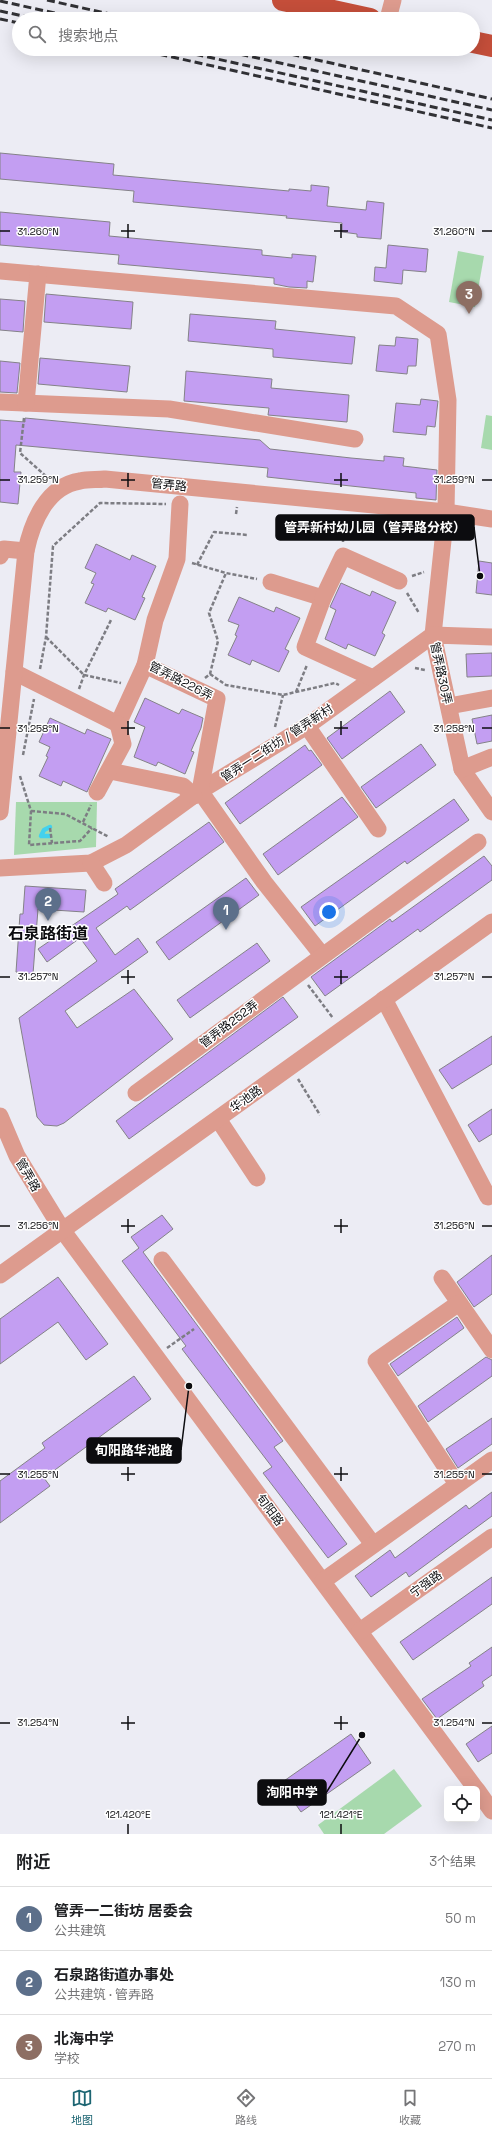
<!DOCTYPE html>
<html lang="zh">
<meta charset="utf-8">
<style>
body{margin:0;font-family:"Space Grotesk","Noto Sans SC",sans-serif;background:#f2f2f2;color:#202124}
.controls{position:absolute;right:12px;bottom:12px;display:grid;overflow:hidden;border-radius:6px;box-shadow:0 4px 16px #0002}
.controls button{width:36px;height:36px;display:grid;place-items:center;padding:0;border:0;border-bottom:1px solid #e0e0e0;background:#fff;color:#202124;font:20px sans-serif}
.you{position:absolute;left:329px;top:912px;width:14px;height:14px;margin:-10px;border:3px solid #fff;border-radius:50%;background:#1a73e8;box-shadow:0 0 0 6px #1a73e833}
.badge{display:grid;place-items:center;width:26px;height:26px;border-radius:50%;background:#1c6572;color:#fff;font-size:13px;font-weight:700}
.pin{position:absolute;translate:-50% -33px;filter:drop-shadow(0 1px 2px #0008)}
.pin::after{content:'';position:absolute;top:21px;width:14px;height:12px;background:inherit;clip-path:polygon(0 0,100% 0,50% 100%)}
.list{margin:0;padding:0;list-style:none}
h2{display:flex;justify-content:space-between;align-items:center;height:52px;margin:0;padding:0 16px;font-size:17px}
h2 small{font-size:13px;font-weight:400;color:#757577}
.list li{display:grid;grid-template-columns:26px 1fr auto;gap:12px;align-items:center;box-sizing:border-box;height:64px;padding:0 16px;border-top:1px solid #e0e0e0}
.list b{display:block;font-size:15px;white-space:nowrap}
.list p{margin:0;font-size:13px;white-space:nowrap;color:#757577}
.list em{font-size:13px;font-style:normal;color:#757577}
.icon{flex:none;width:22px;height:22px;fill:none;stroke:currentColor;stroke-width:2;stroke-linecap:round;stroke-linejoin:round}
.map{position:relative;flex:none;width:492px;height:1834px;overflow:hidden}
.search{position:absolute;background:#fff;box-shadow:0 4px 16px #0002;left:12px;right:12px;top:12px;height:44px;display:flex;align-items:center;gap:10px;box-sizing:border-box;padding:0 14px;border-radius:22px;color:#757577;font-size:15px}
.sheet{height:244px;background:#fff}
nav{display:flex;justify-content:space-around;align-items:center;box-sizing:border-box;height:56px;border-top:1px solid #e0e0e0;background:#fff;font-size:11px;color:#757577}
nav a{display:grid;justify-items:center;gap:2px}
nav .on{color:#1c6572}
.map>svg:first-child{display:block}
</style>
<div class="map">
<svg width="492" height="1834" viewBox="0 0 492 1834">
<rect width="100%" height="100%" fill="#ececf4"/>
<g fill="#a7d9ad">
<polygon points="458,251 484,256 475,307 449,302"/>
<polygon points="486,415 492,416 492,450 481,448"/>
<polygon points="16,802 97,802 96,847 14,855"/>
<polygon points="394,1769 422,1806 384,1834 324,1834 318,1825"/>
</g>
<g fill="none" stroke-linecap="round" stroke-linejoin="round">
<polyline stroke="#43d1ed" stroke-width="4.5" points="50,827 44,830 41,836 50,836"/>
</g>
<g fill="#c39ef2" stroke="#848288">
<polygon points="0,153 114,164 113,175 289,191 289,189 311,191 311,185 329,187 327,206 366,210 367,201 384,203 381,239 357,237 357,234 342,232 342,223 286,218 287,216 133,202 134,191 0,179"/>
<polygon points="0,212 110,222 109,236 262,250 262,255 292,258 292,254 316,256 313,282 307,281 307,288 289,287 274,284 274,278 118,264 119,255 0,245"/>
<polygon points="388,245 428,249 426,272 403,270 402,284 374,281 375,267 386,268"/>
<polygon points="46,294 133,302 131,329 44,322"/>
<polygon points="0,299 25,301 23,332 0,330"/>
<polygon points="190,314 276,321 275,329 355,337 352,364 273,357 273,349 188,341"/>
<polygon points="396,337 418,339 416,366 408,366 407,374 376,371 379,345 395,346"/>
<polygon points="40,358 130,366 127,392 38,384"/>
<polygon points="0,361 20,363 17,393 0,392"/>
<polygon points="186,371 272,379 271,388 349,395 347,422 268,415 269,408 184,401"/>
<polygon points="421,399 438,401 435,427 427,426 426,435 393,432 396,403 420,405"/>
<polygon points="25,418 260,440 270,449 351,458 384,461 384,456 404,458 403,466 437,470 436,500 416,498 416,493 267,477 268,468 16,445 14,472 21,472 18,504 0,502 0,420 25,422"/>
<polygon points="96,544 130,560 132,555 156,566 142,597 145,598 135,620 108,608 106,612 85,603 94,584 91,583 96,573 85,568"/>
<polygon points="479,561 492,563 492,595 476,593"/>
<polygon points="341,583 370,596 372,591 396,602 382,633 385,635 375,656 348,644 346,649 325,639 336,610 330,607"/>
<polygon points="239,597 274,612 276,607 300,618 285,649 289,651 279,672 252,660 250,665 228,655 237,636 235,635 239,625 228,621"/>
<polygon points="492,653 492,676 467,677 466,654"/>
<polygon points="390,691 405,712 342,759 327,738"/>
<polygon points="145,698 179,714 182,709 203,718 201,728 191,751 194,752 185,774 158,762 156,766 134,757 145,727 134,722"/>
<polygon points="492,715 492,741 477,744 472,719"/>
<polygon points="50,718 85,734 87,729 111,739 87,792 63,781 61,786 39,776 48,757 46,756 50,747 39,742"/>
<polygon points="421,744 436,765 376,808 361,787"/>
<polygon points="305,745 309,751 311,750 322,765 240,824 225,803"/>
<polygon points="342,797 358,817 278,875 263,854"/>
<polygon points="454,799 469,820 407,864 405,861 315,926 301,907"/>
<polygon points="209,822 224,842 130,910 127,906 96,928 115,955 138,938 148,952 65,1011 77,1028 134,989 173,1039 64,1123 57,1126 44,1125 37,1117 19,1018 97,961 80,938 47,962 38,949 118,894 115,889"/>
<polygon points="484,856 492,866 492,880 420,932 418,929 325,996 311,977 390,919 392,922"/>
<polygon points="246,878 259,895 169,960 156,942"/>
<polygon points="25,886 86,890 84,912 38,909 33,974 16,972 20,914 23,914"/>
<polygon points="257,943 270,961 190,1018 177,1000"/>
<polygon points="283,997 298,1017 129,1139 116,1121"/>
<polygon points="492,1036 492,1064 452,1089 439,1070"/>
<polygon points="492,1109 492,1134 479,1142 468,1125"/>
<polygon points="162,1215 173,1229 143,1252 283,1441 274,1447 347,1544 328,1558 263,1473 272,1467 182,1349 186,1346 122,1261 139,1248 131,1237"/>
<polygon points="492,1255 492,1294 474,1307 457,1282"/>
<polygon points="58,1277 108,1344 86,1360 58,1322 0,1364 0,1319"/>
<polygon points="457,1317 464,1328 398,1376 390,1364"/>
<polygon points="486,1357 492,1360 492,1376 428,1422 418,1406"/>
<polygon points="134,1376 151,1399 44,1478 50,1486 0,1523 0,1481 45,1448 42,1443"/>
<polygon points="492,1418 492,1444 458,1468 446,1449"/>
<polygon points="492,1492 492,1516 409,1577 406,1572 371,1597 355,1576 390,1550 395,1558 466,1505 469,1509"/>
<polygon points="492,1577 492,1604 413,1660 400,1642"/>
<polygon points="492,1647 492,1675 482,1682 484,1686 437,1719 422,1699 471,1666 469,1663"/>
<polygon points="492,1726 492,1753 478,1762 466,1744"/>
<polygon points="351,1734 371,1763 301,1812 281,1783"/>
</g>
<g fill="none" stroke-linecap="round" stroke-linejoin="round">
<g stroke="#7d7d83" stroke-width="2.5" stroke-dasharray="4 2" stroke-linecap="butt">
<polyline points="24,418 20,453 48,478"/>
<polyline points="236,514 237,507"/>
<polyline points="343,542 344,517"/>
<polyline points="192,563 226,573 257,579"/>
<polyline points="197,565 214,532 248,535"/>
<polyline points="412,576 424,572"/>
<polyline points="407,593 419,613"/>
<polyline points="46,637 84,675 121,683"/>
<polyline points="415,668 425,670"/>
<polyline points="40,669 46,637 53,546 100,503 166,504"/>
<polyline points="210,674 226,685 283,695 335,683 339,685"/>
<polyline points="205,678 210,674 218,641 209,613 226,573"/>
<polyline points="79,689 84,675 111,620"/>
<polyline points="296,692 307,665"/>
<polyline points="275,727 283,695"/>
<polyline points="23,755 34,699"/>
<polyline points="20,776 31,811 29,845 80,841 92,828"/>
<polyline points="31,811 65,814 109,837"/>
<polyline points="83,822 91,805"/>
<polyline points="50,828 52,843"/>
<polyline points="308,985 333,1018"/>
<polyline points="298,1079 320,1115"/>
<polyline points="167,1348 194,1329"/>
</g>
<g stroke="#dd9b8e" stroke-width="17">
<polyline points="388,19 393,0"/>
<polyline points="0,271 396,306 438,334 448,400 446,512 433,635 307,726 200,791 126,845 91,863 0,868"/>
<polyline points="0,402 169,409 355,439"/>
<polyline points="26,403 38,274"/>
<polyline points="180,504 177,559 155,620 145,665 217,699 200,791 264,882 322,955"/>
<polyline points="0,556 4,549 26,551"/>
<polyline points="271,582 323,598 305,647 373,678"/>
<polyline points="323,598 343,556 399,581"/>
<polyline points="492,637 433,635 462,769 492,812"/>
<polyline points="14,672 118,724 145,665"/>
<polyline points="449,706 492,698"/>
<polyline points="307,726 378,829"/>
<polyline points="462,769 492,757"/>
<polyline points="110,771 183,786 194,796"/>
<polyline points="97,792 123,744 118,724"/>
<path d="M 0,812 L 26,551 C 32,522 47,486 80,481 C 88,479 97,480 105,479 L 446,512 L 492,519"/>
<polyline points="91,863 104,883"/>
<polyline points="384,999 488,1197"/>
<polyline points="136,1093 478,842"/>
<polyline points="0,1116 17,1156 63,1231 476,1789"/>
<polyline points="218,1119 257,1178"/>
<polyline points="162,1260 372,1543"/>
<polyline points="0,1275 492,922"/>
<polyline points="442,1278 492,1350"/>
<polyline points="457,1484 376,1361 459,1303"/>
<polyline points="323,1581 492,1460"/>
<polyline points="360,1631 492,1537"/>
<polyline points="477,1790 492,1811"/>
</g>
<g stroke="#c44e3a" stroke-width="22">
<polyline points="283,0 370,19"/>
<polyline points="473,42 492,46"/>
</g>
<g stroke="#313135" stroke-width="3" stroke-dasharray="8 4" stroke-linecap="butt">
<polyline points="47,0 132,19"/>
<polyline points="0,1 82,19"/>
<polyline points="0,11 37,19"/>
<polyline points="0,19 19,23"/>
<polyline points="136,49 492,128"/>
<polyline points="172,49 492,120"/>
<polyline points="217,49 492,110"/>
<polyline points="268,49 492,99"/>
</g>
</g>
<path fill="none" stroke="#0c0c0f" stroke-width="1.5" d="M 128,224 L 128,238M 341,224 L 341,238M 0,231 L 10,231M 121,231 L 135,231M 334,231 L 348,231M 482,231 L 492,231M 128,473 L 128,487M 341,473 L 341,487M 0,480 L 10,480M 121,480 L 135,480M 334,480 L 348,480M 482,480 L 492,480M 128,721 L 128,735M 341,721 L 341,735M 0,728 L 10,728M 121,728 L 135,728M 334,728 L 348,728M 482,728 L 492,728M 128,970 L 128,984M 341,970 L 341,984M 0,977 L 10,977M 121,977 L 135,977M 334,977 L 348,977M 482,977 L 492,977M 128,1219 L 128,1233M 341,1219 L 341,1233M 0,1226 L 10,1226M 121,1226 L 135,1226M 334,1226 L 348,1226M 482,1226 L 492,1226M 128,1467 L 128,1481M 341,1467 L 341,1481M 0,1474 L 10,1474M 121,1474 L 135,1474M 334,1474 L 348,1474M 482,1474 L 492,1474M 128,1716 L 128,1730M 341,1716 L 341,1730M 0,1723 L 10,1723M 121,1723 L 135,1723M 334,1723 L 348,1723M 482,1723 L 492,1723M 128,1824 L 128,1834M 341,1824 L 341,1834"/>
<g text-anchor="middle" stroke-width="3" stroke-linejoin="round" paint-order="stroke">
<g font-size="12" fill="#0c0c0f" stroke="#fff">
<text transform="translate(169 485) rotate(6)" y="4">管弄路</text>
<text transform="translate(441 673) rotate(78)" y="4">管弄路30弄</text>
<text transform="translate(181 681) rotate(27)" y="4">管弄路226弄</text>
<text transform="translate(277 743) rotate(-33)" y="4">管弄一二街坊 / 管弄新村</text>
<text transform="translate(229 1024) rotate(-37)" y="4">管弄路252弄</text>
<text transform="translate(246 1099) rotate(-36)" y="4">华池路</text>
<text transform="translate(28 1175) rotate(60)" y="4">管弄路</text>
<text transform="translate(270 1510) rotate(53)" y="4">旬阳路</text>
<text transform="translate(426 1584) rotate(-36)" y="4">宁强路</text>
</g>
<g font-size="16" font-weight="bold" fill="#0c0c0f" stroke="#fff">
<text x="48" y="939">石泉路街道</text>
</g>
</g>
<g font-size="10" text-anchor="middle" fill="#0c0c0f" stroke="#fff" stroke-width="3" stroke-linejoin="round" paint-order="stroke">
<text x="38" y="235">31.260°N</text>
<text x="454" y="235">31.260°N</text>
<text x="38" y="483">31.259°N</text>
<text x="454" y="483">31.259°N</text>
<text x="38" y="732">31.258°N</text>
<text x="454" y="732">31.258°N</text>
<text x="38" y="980">31.257°N</text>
<text x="454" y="980">31.257°N</text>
<text x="38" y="1229">31.256°N</text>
<text x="454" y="1229">31.256°N</text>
<text x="38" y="1478">31.255°N</text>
<text x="454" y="1478">31.255°N</text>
<text x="38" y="1726">31.254°N</text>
<text x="454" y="1726">31.254°N</text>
<text x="128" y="1818">121.420°E</text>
<text x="341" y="1818">121.421°E</text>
</g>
<path fill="none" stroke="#0c0c0f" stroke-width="1.5" d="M480 576L474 527M189 1386L181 1450M362 1735L326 1793"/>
<g fill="#0c0c0f" stroke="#fff" stroke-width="1.5">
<circle cx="480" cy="576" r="4"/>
<circle cx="189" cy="1386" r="4"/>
<circle cx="362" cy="1735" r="4"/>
</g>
<g fill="#0c0c0f" stroke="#0c0c0f" stroke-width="1.5">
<rect x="276" y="515" width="198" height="25" rx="4"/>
<rect x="87" y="1438" width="94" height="25" rx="4"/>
<rect x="258" y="1780" width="68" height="25" rx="4"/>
</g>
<g font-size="13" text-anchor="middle" font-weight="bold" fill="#fff">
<text x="375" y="532">管弄新村幼儿园（管弄路分校）</text>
<text x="134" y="1455">旬阳路华池路</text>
<text x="292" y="1797">洵阳中学</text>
</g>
</svg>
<div class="controls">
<button><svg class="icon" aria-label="locate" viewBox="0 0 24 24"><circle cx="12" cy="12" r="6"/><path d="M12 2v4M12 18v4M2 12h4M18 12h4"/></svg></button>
</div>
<div class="you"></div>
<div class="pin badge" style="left:226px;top:930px;background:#5c6f8a">1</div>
<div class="pin badge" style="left:48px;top:921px;background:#5c6f8a">2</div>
<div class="pin badge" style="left:469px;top:314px;background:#8d6e63">3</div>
<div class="search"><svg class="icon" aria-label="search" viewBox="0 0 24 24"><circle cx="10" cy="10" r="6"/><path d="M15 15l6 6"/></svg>搜索地点</div>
</div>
<section class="sheet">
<h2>附近<small>3个结果</small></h2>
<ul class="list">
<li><span class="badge" style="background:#5c6f8a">1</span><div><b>管弄一二街坊 居委会</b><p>公共建筑</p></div><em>50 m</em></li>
<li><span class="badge" style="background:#5c6f8a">2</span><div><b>石泉路街道办事处</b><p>公共建筑 · 管弄路</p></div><em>130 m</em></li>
<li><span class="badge" style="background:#8d6e63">3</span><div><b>北海中学</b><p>学校</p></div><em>270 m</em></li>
</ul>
</section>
<nav>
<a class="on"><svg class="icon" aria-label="map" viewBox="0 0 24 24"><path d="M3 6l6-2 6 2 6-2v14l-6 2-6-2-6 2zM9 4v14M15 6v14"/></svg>地图</a>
<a><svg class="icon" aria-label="directions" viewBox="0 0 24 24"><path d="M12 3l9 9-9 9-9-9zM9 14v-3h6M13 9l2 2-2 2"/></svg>路线</a>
<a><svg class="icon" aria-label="saved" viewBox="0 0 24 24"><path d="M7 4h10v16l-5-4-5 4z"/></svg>收藏</a>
</nav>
